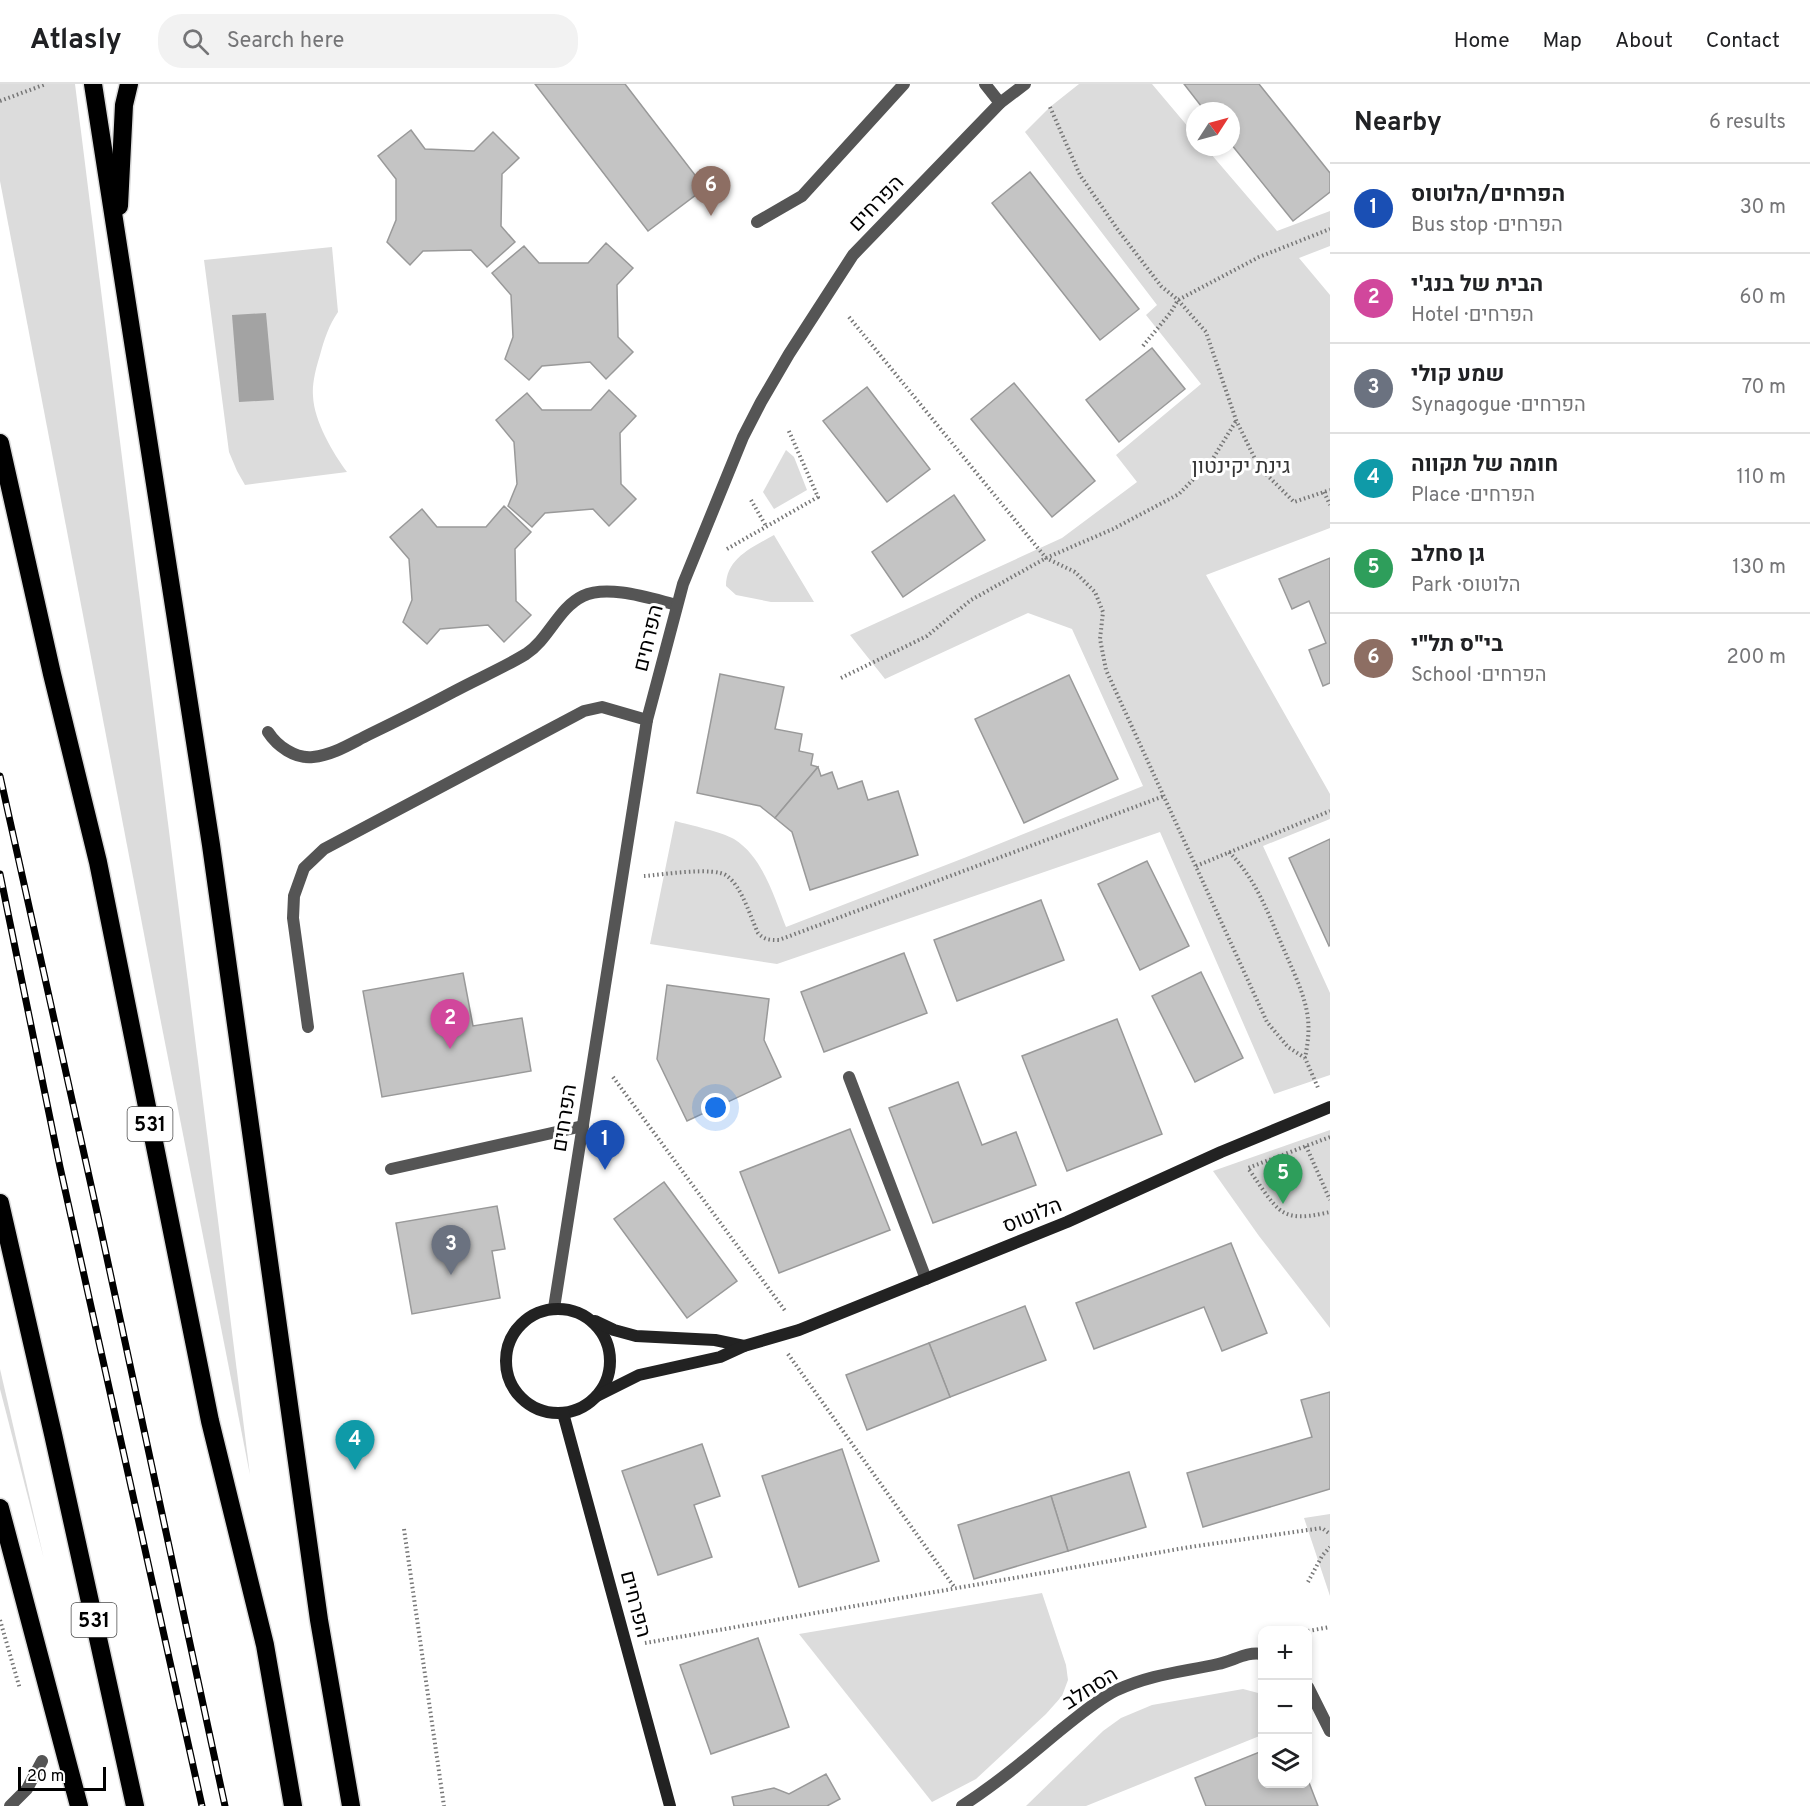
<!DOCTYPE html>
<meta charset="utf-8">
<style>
body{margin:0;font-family:Overpass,Heebo,sans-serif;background:#f2f2f2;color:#202124}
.controls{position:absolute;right:18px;bottom:18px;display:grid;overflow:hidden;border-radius:12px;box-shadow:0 3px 9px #0003}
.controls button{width:54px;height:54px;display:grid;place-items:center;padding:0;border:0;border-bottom:2px solid #e0e0e0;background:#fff;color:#202124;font:30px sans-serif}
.compass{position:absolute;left:1186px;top:18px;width:54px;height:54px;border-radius:50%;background:#fff;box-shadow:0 3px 9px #0003;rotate:54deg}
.scale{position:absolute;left:18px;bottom:15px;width:88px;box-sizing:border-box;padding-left:6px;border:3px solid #000;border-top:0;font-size:16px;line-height:21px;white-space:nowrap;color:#000;-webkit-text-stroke:4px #fff;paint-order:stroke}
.you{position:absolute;left:716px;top:1024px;width:21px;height:21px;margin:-15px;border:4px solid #fff;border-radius:50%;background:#1a73e8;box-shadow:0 0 0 9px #1a73e833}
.badge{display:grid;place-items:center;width:39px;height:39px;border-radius:50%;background:#000;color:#fff;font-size:20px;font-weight:700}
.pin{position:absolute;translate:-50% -50px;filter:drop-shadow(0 2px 3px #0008)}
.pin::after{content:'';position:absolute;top:32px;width:21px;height:18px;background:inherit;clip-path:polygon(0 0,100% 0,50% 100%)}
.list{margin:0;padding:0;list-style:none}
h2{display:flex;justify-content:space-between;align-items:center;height:78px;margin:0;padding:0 24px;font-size:26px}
h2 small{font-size:20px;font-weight:400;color:#757577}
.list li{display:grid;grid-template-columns:39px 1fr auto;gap:18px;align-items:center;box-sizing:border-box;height:90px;padding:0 24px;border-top:2px solid #e0e0e0}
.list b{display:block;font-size:22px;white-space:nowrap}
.list p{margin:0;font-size:20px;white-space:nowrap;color:#757577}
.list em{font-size:20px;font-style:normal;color:#757577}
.icon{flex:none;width:33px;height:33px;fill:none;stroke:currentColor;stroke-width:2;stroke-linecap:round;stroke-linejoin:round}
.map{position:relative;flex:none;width:1330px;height:1722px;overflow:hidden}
header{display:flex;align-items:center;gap:36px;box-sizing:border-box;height:84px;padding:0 30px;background:#fff;border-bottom:2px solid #e0e0e0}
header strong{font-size:28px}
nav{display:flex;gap:33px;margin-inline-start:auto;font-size:21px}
.search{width:420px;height:54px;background:#f2f2f2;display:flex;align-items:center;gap:15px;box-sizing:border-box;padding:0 21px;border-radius:24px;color:#757577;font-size:22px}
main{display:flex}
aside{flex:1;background:#fff}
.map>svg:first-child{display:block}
</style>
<header>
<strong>Atlasly</strong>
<div class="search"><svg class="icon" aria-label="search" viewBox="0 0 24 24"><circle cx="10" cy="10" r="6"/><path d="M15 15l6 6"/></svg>Search here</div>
<nav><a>Home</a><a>Map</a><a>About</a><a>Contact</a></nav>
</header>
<main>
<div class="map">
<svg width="1330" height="1722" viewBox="0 0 1330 1722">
<rect width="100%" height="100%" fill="#fff"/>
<g fill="#dcdcdc">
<polygon points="0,0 75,0 250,1391 157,918 0,97"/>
<path d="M 1079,0 L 1152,0 L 1195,51 L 1195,63 L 1205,63 L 1277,147 L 1330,127 L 1330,162 L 1299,174 L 1330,211 L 1330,444 L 1206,491 L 1330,710 L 1330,735 L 1263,762 L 1330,909 L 1330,991 L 1274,1010 L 1160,748 L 777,880 L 650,860 L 675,737 C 690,741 722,748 734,755 C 763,773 774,813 786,843 L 964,774 L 1143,702 L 1072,545 L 1028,529 L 885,595 L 850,551 L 1062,454 L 1137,398 L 1116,371 L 1201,300 L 1146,231 L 1157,221 L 1025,48 L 1050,23 Z"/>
<path d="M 332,163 L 338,228 C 329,241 324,256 320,271 C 316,284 312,299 313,312 C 314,337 333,369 347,388 L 245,401 L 237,387 L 229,368 L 204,176 Z"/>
<polygon points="786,366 794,373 807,406 774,425 763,408"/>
<path d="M 774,451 L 814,518 L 771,518 L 736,511 L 726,502 C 726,474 753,463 774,451 Z"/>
<polygon points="1330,1046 1330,1244 1259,1152 1213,1087"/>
<polygon points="0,1285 44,1475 0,1305"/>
<polygon points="1330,1430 1330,1512 1304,1434"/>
<polygon points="1042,1509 1066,1581 1068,1596 1062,1612 1046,1630 976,1695 932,1718 799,1550"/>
<polygon points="1243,1605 1262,1610 1262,1651 1086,1722 1026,1722 1103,1647 1121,1634 1152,1621"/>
</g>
<polygon fill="#a3a3a3" points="266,229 274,316 239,318 232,231"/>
<g fill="#c4c4c4" stroke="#999" stroke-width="1.5">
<polygon points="535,0 625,0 705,104 648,147"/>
<polygon points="1184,0 1259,0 1330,89 1330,108 1293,137 1231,60 1231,27 1205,27"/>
<polygon points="411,46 425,65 474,67 493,48 519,74 502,90 501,142 515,158 487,183 471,166 423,167 410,181 387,158 396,136 396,95 378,72"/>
<polygon points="1030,88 1139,225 1100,256 992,119"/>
<polygon points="606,159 633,184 617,201 618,253 633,268 606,295 590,278 542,282 529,296 505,275 513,253 511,211 492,189 524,162 539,179 588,179"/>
<polygon points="1152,264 1185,305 1119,358 1086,316"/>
<polygon points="1014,299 1095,397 1052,433 971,335"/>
<polygon points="867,303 930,385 887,418 823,337"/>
<polygon points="609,306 636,332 620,349 621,400 636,415 609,442 593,425 545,429 532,443 508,422 517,400 514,358 496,336 527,309 542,326 591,326"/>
<polygon points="954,411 985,456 903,513 872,468"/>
<polygon points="504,422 531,448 515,465 516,517 531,531 504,558 488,541 440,545 427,560 403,538 412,516 409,475 390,453 422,425 437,443 486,443"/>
<polygon points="1330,474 1330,599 1323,602 1309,566 1326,559 1309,517 1292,525 1279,495"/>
<polygon points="720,590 784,603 775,645 802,650 799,667 813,670 811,681 818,683 775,734 760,722 697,709"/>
<polygon points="1069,591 1118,695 1024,739 975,635"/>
<polygon points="818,683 821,692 832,688 838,705 862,697 868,716 898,707 918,771 810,806 792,748 775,734"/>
<polygon points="1330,755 1330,861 1329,862 1289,774"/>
<polygon points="1147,777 1189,862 1140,886 1098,800"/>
<polygon points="1041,816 1064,876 957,917 934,856"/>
<polygon points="904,869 927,929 824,968 801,908"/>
<polygon points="1201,888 1243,974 1195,998 1152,912"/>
<polygon points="463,889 473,942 522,934 531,987 382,1013 363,907"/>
<polygon points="667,901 769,915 764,956 781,993 687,1037 657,975"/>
<polygon points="1117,935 1162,1050 1067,1087 1022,972"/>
<polygon points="958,998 982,1061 1016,1048 1036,1101 933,1139 889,1024"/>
<polygon points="850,1045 890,1146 779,1189 740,1088"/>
<polygon points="664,1098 737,1197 687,1234 614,1135"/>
<polygon points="497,1122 505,1165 492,1167 500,1214 412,1230 396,1139"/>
<polygon points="1231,1159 1267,1249 1222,1267 1204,1223 1094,1265 1076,1219"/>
<polygon points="1025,1222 1046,1276 950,1313 929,1259"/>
<polygon points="929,1259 950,1313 867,1346 846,1291"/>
<polygon points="1330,1308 1330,1405 1203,1443 1187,1389 1312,1353 1301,1316"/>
<polygon points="702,1360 720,1412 694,1421 712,1473 658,1491 622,1387"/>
<polygon points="842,1365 879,1477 799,1503 762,1392"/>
<polygon points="1129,1388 1146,1443 1068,1467 1051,1412"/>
<polygon points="1051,1412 1068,1467 974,1495 958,1441"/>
<polygon points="758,1554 789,1643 711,1670 680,1581"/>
<polygon points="1262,1667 1262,1700 1308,1700 1308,1696 1318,1722 1206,1722 1195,1694"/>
<polygon points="826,1690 840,1715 827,1722 734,1722 732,1713 774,1704 789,1710"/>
</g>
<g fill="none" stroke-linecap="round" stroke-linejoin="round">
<g stroke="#dbdbdb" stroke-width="21">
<g id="highway">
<polyline points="93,0 211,761 319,1536 351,1722"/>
<polyline points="119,122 124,21 129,0"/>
<polyline points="0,359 52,590 98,778 210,1337 265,1561 293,1722"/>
<polyline points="0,1119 53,1350 135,1722"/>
<polyline points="0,1424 79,1722"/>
</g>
</g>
<g stroke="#777" stroke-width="4" stroke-dasharray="1.5 3" stroke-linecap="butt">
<polyline points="0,17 46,0"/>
<polyline points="1050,23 1080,91 1118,146 1161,202 1178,216 1206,248 1236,336 1259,383 1294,418 1330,406"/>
<polyline points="849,233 1046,474 1075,488 1095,508 1103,528 1100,555 1106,586 1267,938 1288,963 1305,974 1319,1006"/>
<polyline points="1143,262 1171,228 1178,216 1259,173 1330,145"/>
<polyline points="1324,408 1330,421"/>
<polyline points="751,416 766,442"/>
<polyline points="727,465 818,413 788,345"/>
<polyline points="841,594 927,552 971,516 1046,474 1113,445 1179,410 1212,376 1236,337"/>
<path d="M 1229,768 C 1257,796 1269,832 1285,868 C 1293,887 1303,907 1307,928 C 1310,944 1308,959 1305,974"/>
<polyline points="1196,782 1330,727"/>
<path d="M 644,792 C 661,791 715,782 727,792 C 742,803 750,832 758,849 C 764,856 770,856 779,856 L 1164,712"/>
<polyline points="613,993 786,1228"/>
<path d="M 1330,1053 L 1248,1084 C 1256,1095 1272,1122 1283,1128 C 1296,1136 1316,1131 1330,1128"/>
<polyline points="1306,1062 1330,1116"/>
<polyline points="788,1270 955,1504"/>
<polyline points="404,1445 444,1722"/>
<polyline points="1308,1498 1322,1472 1330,1463"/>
<polyline points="0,1536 20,1605"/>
<polyline points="1308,1547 1330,1543"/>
<polyline points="645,1559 1190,1463 1322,1444 1330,1450"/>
</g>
<g stroke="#555" stroke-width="12">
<polyline points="985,0 1000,19"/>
<polyline points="757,138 802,112 904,0"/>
<path d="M 268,648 C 277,662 295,675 313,673 C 333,671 350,660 368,651 C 397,637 425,623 453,608 C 477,595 503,584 526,570 C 549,555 558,524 583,512 C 608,500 652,515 677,521"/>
<polyline points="308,943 293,834 294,812 304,784 324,765 584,627 602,623 647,636"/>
<polyline points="849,993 926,1195"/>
<polyline points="391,1085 583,1042"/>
<polyline points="10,1722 27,1705 42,1677"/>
</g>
<g stroke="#555" stroke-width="12">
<polyline points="554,1224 647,636 683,500 743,353 761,318 789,270 853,171 1000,19 1025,0"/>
<polyline points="1308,1603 1330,1647"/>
<path d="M 962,1722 C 996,1700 1026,1675 1057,1649 C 1076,1634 1095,1617 1117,1606 C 1152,1590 1182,1588 1218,1580 C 1233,1577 1247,1567 1262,1570"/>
</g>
<g stroke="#222" stroke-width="12">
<circle cx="558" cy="1277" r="52"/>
<polyline points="595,1237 614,1246 636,1252 715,1256 744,1262"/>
<polyline points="597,1312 639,1291 720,1273 744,1262 799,1246 1067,1138 1221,1068 1330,1023"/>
<polyline points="563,1329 670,1722"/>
</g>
<use href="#highway" stroke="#000" stroke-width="18"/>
<g stroke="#000" stroke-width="7">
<g id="rail">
<polyline points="0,692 99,1137 225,1722"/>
<polyline points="0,790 60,1083 202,1722"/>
</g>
</g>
<use href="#rail" stroke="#fff" stroke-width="4.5" stroke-dasharray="14" stroke-linecap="butt"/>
</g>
<g text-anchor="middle" stroke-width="6" stroke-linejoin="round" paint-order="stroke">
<g fill="#fff" stroke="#4c4c4c" stroke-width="1.5">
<rect x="127.5" y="1023" width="45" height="34" rx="4.5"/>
<rect x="71.5" y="1519" width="45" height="34" rx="4.5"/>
</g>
<g font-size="20" font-weight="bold" fill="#000">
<text x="150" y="1047">531</text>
<text x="94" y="1543">531</text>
</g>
<g font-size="21" fill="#000" stroke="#fff">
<text transform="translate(876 119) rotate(-46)" y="7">הפרחים</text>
<text transform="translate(648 554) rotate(-76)" y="7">הפרחים</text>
<text transform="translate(564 1034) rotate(-81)" y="7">הפרחים</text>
<text transform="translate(1032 1131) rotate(-22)" y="7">הלוטוס</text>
<text transform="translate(636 1520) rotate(75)" y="7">הפרחים</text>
<text transform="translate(1090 1604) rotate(-32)" y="7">הסחלב</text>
</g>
<g font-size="21" fill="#333" stroke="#fff">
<text x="1241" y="389">גינת יקינטון</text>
</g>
</g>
</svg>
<div class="controls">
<button>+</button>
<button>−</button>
<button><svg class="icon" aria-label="layers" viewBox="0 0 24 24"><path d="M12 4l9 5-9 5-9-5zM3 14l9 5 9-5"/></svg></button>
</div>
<svg class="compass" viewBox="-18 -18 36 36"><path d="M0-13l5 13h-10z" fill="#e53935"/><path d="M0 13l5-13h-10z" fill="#757577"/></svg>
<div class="scale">20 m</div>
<div class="you"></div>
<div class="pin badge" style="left:605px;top:1086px;background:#1a4fb4">1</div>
<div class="pin badge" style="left:450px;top:965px;background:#d1479c">2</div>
<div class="pin badge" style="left:451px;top:1191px;background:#6b7280">3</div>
<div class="pin badge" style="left:355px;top:1386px;background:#0f9aa8">4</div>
<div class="pin badge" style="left:1283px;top:1120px;background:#2e9e5b">5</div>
<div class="pin badge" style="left:711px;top:132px;background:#8d6e63">6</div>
</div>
<aside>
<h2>Nearby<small>6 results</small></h2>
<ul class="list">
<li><span class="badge" style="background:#1a4fb4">1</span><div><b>הפרחים/הלוטוס</b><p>Bus stop · הפרחים</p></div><em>30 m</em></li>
<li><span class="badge" style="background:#d1479c">2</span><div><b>הבית של בנג'י</b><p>Hotel · הפרחים</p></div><em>60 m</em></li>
<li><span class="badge" style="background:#6b7280">3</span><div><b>שמע קולי</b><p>Synagogue · הפרחים</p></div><em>70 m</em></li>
<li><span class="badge" style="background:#0f9aa8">4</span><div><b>חומה של תקווה</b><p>Place · הפרחים</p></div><em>110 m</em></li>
<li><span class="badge" style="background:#2e9e5b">5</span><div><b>גן סחלב</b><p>Park · הלוטוס</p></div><em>130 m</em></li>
<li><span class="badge" style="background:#8d6e63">6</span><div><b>בי&quot;ס תל&quot;י</b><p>School · הפרחים</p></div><em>200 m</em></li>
</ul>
</aside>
</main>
